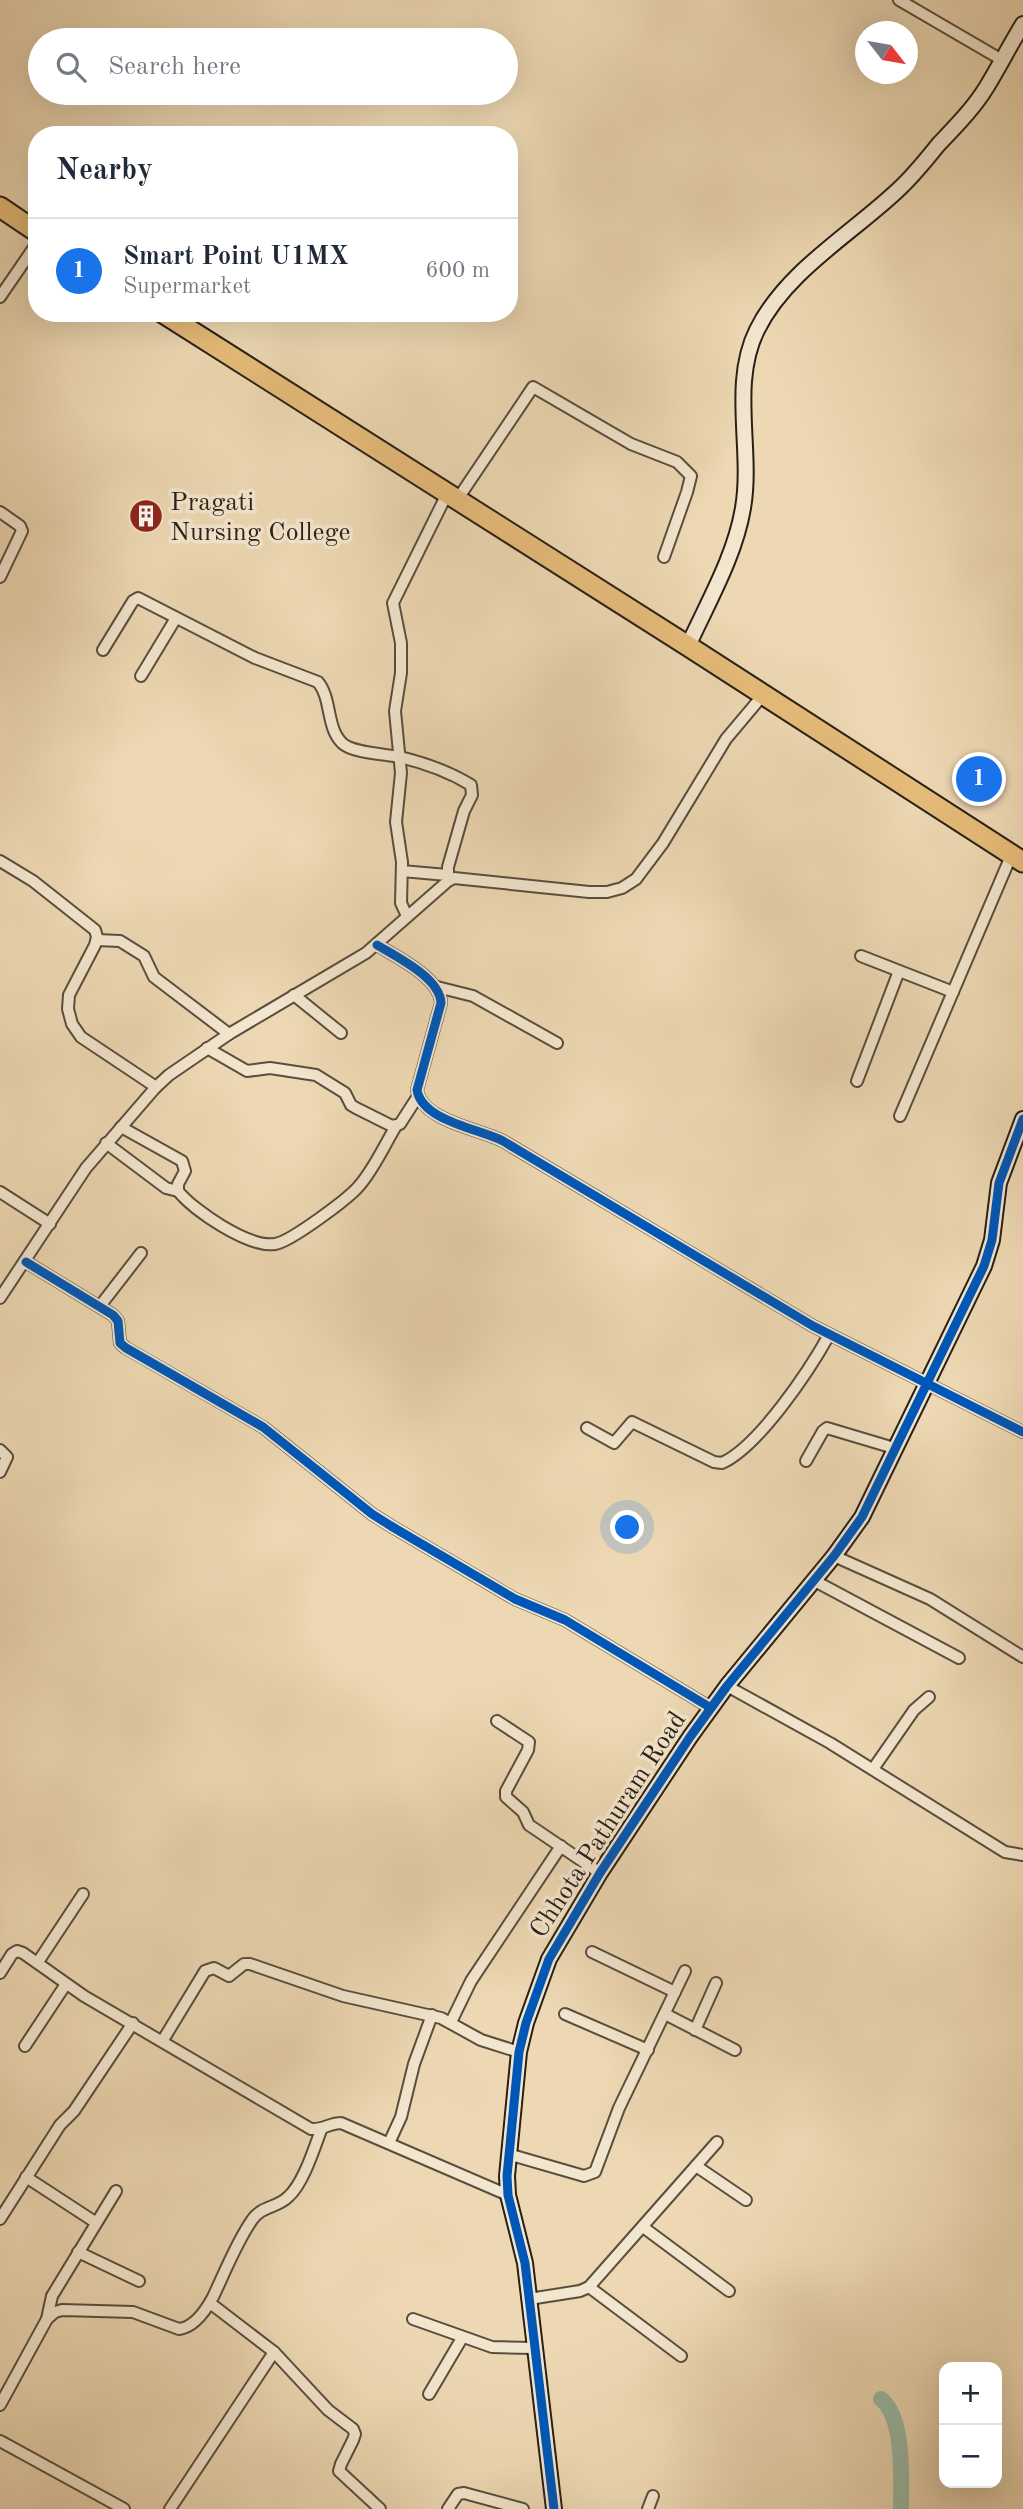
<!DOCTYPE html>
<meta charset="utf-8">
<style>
body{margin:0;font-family:"Old Standard TT",serif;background:#f2f2f3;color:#1f2937}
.controls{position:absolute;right:21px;bottom:21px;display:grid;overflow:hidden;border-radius:14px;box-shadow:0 7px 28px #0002}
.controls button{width:63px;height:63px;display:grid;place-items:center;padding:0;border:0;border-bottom:2px solid #e0e1e3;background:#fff;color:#1f2937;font:35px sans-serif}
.compass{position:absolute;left:855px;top:21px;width:63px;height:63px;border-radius:50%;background:#fff;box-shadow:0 7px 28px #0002;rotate:121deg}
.you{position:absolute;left:628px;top:1528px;width:24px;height:24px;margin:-18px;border:5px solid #fff;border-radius:50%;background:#1a73e8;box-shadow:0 0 0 10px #1a73e833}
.badge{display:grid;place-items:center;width:46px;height:46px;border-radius:50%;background:#1a73e8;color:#fff;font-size:23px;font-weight:700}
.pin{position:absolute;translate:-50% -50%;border:4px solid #fff;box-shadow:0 2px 7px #0006}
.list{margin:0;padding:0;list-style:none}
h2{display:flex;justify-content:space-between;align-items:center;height:91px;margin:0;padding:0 28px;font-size:30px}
h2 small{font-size:23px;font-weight:400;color:#747a83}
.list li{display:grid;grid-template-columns:46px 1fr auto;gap:21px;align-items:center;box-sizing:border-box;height:105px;padding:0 28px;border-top:2px solid #e0e1e3}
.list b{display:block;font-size:26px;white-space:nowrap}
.list p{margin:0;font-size:23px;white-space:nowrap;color:#747a83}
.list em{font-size:23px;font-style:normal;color:#747a83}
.icon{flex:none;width:38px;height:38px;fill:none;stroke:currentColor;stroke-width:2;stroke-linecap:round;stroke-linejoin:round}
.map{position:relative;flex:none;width:1023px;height:2509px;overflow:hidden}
.search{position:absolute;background:#fff;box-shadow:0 7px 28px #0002;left:28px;top:28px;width:490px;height:77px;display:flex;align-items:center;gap:18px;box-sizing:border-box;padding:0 24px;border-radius:38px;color:#747a83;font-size:26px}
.panel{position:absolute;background:#fff;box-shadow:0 7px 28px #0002;left:28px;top:126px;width:490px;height:196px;border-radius:28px}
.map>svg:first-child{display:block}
</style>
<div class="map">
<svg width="1023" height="2509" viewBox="0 0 1023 2509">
<rect width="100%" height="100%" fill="#edd8b3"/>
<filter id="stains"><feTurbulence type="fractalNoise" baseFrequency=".00286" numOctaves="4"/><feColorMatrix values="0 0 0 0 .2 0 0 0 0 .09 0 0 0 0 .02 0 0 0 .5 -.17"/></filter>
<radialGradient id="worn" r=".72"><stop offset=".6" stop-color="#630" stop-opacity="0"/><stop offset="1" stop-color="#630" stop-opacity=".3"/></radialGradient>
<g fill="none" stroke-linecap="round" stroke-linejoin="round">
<path stroke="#9abba8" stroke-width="16" d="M 881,2399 C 905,2418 901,2480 901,2509"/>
<g stroke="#594e3e" stroke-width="14">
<g id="street">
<polyline points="899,0 1002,60"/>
<polyline points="0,297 37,243"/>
<polyline points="457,500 533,387 631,444 677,462 691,476 687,492 664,557"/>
<polyline points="0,512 20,526 22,531 0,577"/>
<path d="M 103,650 L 133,601 L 138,598 L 255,658 L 318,682 C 332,699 326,727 342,743 C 352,753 385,754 400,757 C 425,763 448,771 471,785 L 472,795 L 464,811 L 448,867 L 448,881"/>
<polyline points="141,676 176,618"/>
<polyline points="0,861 33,881 95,930 97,937 95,945 69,995 68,1009 72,1024 81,1037 156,1087 86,1168 0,1298"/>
<polyline points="402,871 447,875"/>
<polyline points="407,916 401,903 402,862 396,822 401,773 395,711 401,673 401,643 393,603 447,494"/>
<polyline points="97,940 120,941 144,956 154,977 229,1034"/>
<path d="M 377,945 C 397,957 440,978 441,1003 L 417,1090 C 422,1121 480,1129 503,1141 L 813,1326 L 1023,1432"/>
<polyline points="861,956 953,992"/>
<polyline points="437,987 473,996 557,1043"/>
<polyline points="294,995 341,1033"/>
<polyline points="207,1048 247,1071 270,1068 316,1075 345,1093 351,1105 356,1108 392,1126 400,1124 418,1096"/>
<polyline points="857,1081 899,971"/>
<polyline points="156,1087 169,1075 229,1034 366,953 448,881 454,878 589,892 607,892 622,888 636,879 663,843 726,739 763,695"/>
<polyline points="900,1116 1011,856"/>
<path d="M 121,1127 L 182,1161 L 185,1171 L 178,1184 L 178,1191 C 194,1211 249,1248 275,1244 C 290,1242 348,1199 359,1186 C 374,1169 384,1146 396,1126"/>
<polyline points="106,1143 166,1188 178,1191"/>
<polyline points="0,1192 50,1224"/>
<polyline points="26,1262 113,1315 118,1321 120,1343 126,1348 263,1427 372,1514 391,1526 515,1599 565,1620 711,1708"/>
<polyline points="100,1306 141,1253"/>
<path d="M 587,1428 L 614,1443 L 632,1422 L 714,1462 L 722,1463 C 759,1446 809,1371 829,1335"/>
<polyline points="0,1450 7,1457 0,1472"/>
<polyline points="806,1461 823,1431 827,1428 894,1448"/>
<polyline points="834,1556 930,1599 1023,1657"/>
<polyline points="813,1580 959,1658"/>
<polyline points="727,1686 830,1743 1005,1852 1023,1855"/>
<polyline points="497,1721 529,1742 528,1750 506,1791 506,1797 523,1812 529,1825 600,1873"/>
<polyline points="873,1769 914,1710 929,1697"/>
<polyline points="592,1952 675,1992"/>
<polyline points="38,1962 83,1894"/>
<path d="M 0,1973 L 12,1954 L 17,1951 L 23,1953 L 84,1996 L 311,2129 C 323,2130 330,2123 341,2123 L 508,2195"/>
<polyline points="565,2014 648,2050"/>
<polyline points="665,2014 735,2050"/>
<polyline points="451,2022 471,1981 561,1846"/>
<polyline points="695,2030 716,1983"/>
<polyline points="163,2040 205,1971 214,1968 229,1976 244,1964 250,1964 343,1996 441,2018 481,2040 519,2052"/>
<polyline points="25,2046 66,1984"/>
<polyline points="389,2143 401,2117 414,2064 432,2015"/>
<polyline points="508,2154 584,2176 595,2172 619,2108 685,1971"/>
<polyline points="696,2166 746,2200"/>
<polyline points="26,2177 95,2222"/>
<polyline points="0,2219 60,2125 74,2111 133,2023"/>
<polyline points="643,2227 729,2291"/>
<polyline points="78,2252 139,2281"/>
<polyline points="589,2287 681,2356"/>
<polyline points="529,2299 580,2291 589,2287 717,2142"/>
<polyline points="210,2303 274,2352 328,2410 353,2429 355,2434 353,2440 341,2464 339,2471 380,2509"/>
<polyline points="47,2319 52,2296 116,2191"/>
<polyline points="413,2319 492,2347 534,2348"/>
<polyline points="429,2394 462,2338"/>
<path d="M 0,2405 L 47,2319 L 55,2312 L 62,2310 L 133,2312 L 179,2329 C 195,2327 206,2310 213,2297 C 225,2272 236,2243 252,2220 C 261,2206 277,2208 288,2197 C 303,2184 314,2149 321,2130"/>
<polyline points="0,2441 124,2509"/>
<polyline points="170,2509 274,2352"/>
<polyline points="448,2509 458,2494 464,2493 523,2509"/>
<polyline points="648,2509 653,2496"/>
</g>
</g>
<g stroke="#282017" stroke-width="18">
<g id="secondary">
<path d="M 688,646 C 708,602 735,556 743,508 C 753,450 730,384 757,330 C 786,271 853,233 899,189 C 913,176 926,160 938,145 C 955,127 973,109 986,88 C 999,67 1010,45 1023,24"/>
<polyline points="554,2509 525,2263 508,2195 507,2176 519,2052 526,2023 549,1959 600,1873 690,1737 727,1686 834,1556 862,1517 984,1266 992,1240 999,1183 1023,1119"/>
</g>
</g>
<g stroke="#282017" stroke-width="23">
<g id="highway">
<polyline points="0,207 37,232"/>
<polyline points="163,313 688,646 1023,862"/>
</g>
</g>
<use href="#street" stroke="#f3e6ce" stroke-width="10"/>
<use href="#secondary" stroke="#f3e6ce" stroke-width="14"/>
<use href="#highway" stroke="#e6bc7a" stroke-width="19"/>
<g stroke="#f3e6ce" stroke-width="13">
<g id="cycleway">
<path d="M 377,945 C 397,957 440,978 441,1003 L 417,1090 C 422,1121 480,1129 503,1141 L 813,1326 L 1023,1432"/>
<polyline points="26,1262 113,1315 118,1321 120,1343 126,1348 263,1427 372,1514 391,1526 515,1599 565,1620 711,1708"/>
<polyline points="554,2509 525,2263 508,2195 507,2176 519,2052 526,2023 549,1959 600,1873 690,1737 727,1686 834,1556 862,1517 984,1266 992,1240 999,1183 1023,1119"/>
</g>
</g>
<use href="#cycleway" stroke="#0057b8" stroke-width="9"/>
</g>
<defs>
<g id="building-disc" transform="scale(1.75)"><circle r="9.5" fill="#8f2418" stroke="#f3e6ce"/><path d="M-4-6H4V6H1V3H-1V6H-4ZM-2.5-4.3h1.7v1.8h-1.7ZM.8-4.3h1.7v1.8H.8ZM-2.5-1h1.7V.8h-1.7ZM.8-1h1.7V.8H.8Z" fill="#fff"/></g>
</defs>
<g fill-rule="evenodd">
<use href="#building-disc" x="146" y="516"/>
</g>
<g text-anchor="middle" stroke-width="7" stroke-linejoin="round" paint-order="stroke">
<g font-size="26" fill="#282017" stroke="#f3e6ce" text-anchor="start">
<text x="170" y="510">Pragati<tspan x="170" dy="30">Nursing College</tspan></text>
</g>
<g font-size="26" fill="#282017" stroke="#f3e6ce">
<text transform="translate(607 1824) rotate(-57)" y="9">Chhota Pathuram Road</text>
</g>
</g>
<rect width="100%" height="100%" filter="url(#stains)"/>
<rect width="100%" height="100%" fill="url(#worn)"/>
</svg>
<div class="controls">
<button>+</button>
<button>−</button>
</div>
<svg class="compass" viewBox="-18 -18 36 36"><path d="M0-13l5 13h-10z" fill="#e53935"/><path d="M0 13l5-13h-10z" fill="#747a83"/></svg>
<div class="you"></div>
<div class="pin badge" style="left:979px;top:779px">1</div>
<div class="search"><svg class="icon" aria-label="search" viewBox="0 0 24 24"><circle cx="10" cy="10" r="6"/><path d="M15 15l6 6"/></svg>Search here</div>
<section class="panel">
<h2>Nearby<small></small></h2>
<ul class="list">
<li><span class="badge">1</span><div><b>Smart Point U1MX</b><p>Supermarket</p></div><em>600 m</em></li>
</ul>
</section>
</div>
